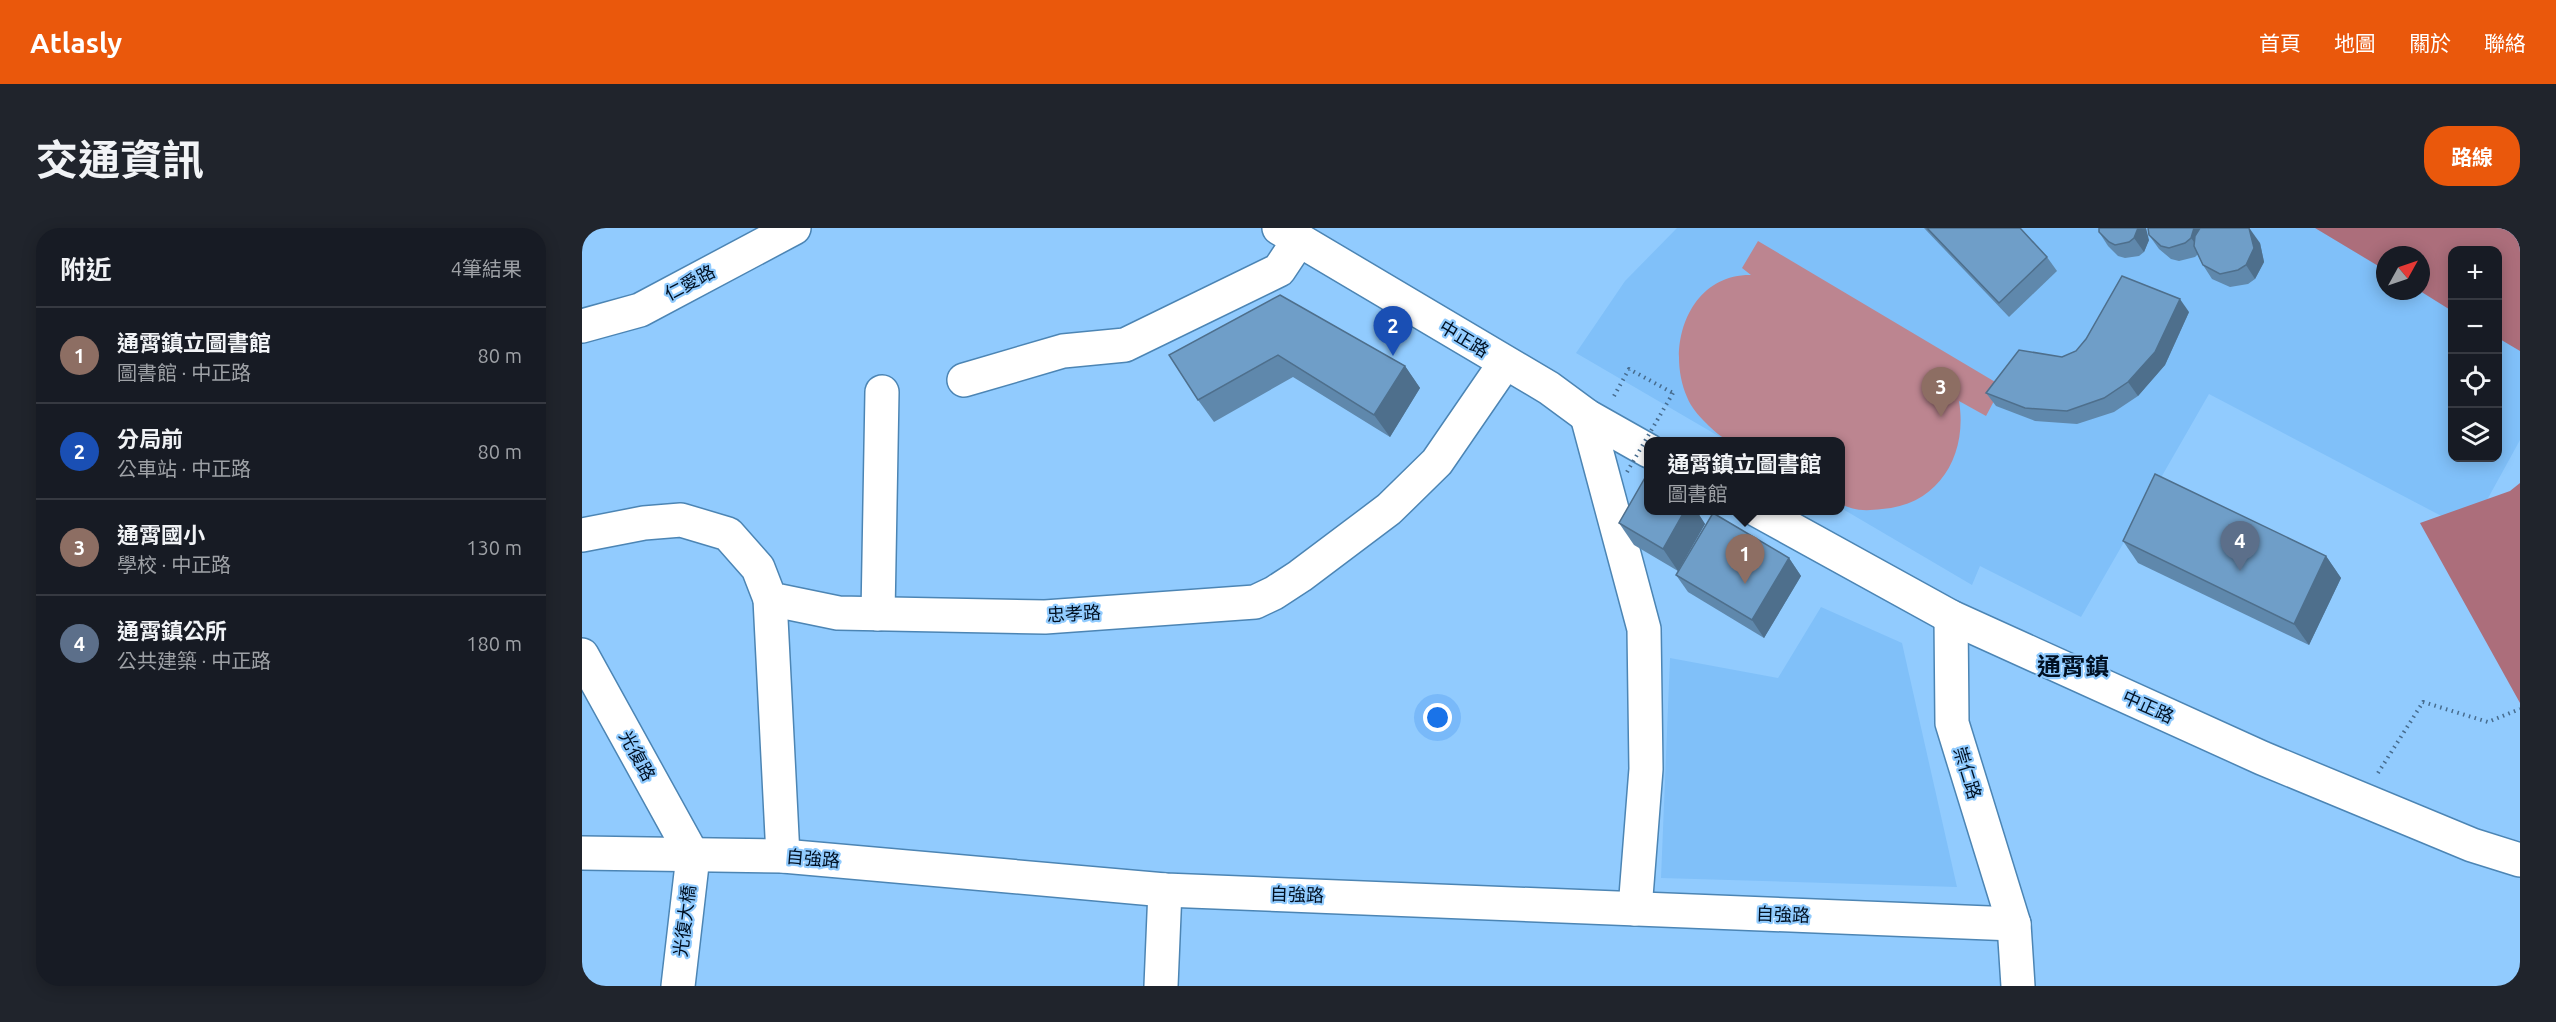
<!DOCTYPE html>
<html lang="zh-TW">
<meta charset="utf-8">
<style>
body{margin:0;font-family:Ubuntu,"Noto Sans TC",sans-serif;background:#20242c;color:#f1f3f6}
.controls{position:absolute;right:18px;top:18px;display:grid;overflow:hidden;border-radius:12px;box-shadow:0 3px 15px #0003}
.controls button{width:54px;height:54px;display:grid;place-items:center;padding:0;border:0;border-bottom:2px solid #363941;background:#171b24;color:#f1f3f6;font:30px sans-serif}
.compass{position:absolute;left:1794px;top:18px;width:54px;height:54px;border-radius:50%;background:#171b24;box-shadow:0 3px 15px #0003;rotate:50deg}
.you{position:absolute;left:856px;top:490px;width:21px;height:21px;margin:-15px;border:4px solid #fff;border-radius:50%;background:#1a73e8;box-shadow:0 0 0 9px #1a73e833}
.badge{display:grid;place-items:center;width:39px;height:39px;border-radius:50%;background:#ea580c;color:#fff;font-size:20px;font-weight:700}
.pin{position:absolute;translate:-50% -50px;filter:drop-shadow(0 2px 3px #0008)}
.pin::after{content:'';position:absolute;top:32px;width:21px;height:18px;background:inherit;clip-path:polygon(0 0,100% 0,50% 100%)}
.popup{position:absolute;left:1062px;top:209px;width:201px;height:78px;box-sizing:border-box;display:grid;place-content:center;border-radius:12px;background:#171b24;filter:drop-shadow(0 2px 4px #0005);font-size:20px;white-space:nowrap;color:#9ea1a6}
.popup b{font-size:22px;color:#f1f3f6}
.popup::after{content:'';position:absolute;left:50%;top:100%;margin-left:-12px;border:12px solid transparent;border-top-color:#171b24}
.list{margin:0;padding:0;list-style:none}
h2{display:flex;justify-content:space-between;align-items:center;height:78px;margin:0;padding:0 24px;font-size:26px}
h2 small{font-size:20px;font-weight:400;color:#9ea1a6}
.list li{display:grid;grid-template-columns:39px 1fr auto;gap:18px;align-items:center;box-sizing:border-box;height:96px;padding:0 24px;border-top:2px solid #363941}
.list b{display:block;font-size:22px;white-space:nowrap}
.list p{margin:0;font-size:20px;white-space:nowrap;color:#9ea1a6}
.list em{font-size:20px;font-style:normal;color:#9ea1a6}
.icon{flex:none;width:33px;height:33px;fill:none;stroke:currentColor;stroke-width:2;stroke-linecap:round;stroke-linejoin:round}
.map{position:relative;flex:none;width:1938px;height:758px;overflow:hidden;border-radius:24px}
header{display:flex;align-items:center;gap:36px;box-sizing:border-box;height:84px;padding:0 30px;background:#ea580c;color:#fff}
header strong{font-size:28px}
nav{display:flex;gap:33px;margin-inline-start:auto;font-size:21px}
.intro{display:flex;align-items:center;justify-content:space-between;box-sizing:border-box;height:144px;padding:0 36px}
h1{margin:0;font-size:42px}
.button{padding:15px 27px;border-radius:24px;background:#ea580c;color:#fff;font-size:21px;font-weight:700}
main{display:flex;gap:36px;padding:0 36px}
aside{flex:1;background:#171b24;border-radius:24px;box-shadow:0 3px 15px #0003}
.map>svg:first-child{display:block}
</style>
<header>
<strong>Atlasly</strong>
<nav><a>首頁</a><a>地圖</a><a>關於</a><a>聯絡</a></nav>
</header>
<div class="intro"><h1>交通資訊</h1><a class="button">路線</a></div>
<main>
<aside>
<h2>附近<small>4筆結果</small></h2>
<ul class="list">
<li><span class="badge" style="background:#8d6e63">1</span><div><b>通霄鎮立圖書館</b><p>圖書館 · 中正路</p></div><em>80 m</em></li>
<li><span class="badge" style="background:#1a4fb4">2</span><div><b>分局前</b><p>公車站 · 中正路</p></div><em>80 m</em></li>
<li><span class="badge" style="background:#8d6e63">3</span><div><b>通霄國小</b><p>學校 · 中正路</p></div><em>130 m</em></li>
<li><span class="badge" style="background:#5c6f8a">4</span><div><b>通霄鎮公所</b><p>公共建築 · 中正路</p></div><em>180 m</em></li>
</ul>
</aside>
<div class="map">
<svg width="1938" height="758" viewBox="0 0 1938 758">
<rect width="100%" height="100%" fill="#91cbfe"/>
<g fill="#80c0f9">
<polygon points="1095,0 1764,0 1803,27 1803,63 1839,63 1870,66 1870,230 1916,230 1916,94 1938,109 1938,212 1888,303 1627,166 1499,389 1398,338 1390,357 1259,280 1259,214 1145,213 994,125 1043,53"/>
<polygon points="1239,379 1320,415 1375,659 1079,650 1088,430 1196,450"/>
</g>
<path fill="#bc8590" d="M 1176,13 L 1420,158 L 1404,188 L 1377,173 C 1386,227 1357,277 1300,281 C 1284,283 1273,283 1259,276 L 1259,214 C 1233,213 1207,213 1181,213 C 1172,213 1159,216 1149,213 C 1140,211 1130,201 1124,195 C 1116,187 1109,179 1105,169 C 1083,118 1107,46 1169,47 L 1160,40 Z"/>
<g fill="#ac6e7b">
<polygon points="1733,0 1938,0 1938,123 1916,110 1916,22 1870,22 1870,83 1838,63 1839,27 1803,27 1803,42"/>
<polygon points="1938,255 1938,475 1838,295 1928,263"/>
</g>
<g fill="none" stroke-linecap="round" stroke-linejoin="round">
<g stroke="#4c85b4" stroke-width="36">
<g id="minor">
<polyline points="0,98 58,82 212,0"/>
<polyline points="382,152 481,123 543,117 697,42 717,12"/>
<polyline points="1005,188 1062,401 1064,541 1053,681"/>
<polyline points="0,307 62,295 99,292 146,306 176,340 188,371 256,385 463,389 673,374 692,365 718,348 807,281 855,234 923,135"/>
<polyline points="188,371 201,628"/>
<polyline points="296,386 300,164"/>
<polyline points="1369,389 1370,495 1432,696 1436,758"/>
<polyline points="0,427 111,628 96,758"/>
<polyline points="0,625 201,628 583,662 1432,696"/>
<polyline points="579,758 583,662"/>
</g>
</g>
<g stroke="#4c85b4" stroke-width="36">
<g id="major">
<polyline points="697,0 967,160 1005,188 1067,223"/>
<polyline points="1175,282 1369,389 1680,530 1890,617 1938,632"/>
</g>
</g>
<g stroke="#476c8e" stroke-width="4" stroke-dasharray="1.5 4.5" stroke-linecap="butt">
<polyline points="1032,168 1047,141 1091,165"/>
<polyline points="1796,545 1841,474 1906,494 1938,481"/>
</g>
<use href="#minor" stroke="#fff" stroke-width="33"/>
<use href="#major" stroke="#fff" stroke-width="33"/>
<polyline stroke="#476c8e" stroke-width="4" stroke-dasharray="1.5 4.5" stroke-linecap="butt" points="1045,244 1091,165"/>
</g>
<g fill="#5f88ac">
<polygon points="1342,0 1438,0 1465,29 1475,43 1427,89"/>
<polygon points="1517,4 1567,12 1562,24 1557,28 1543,30 1536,28 1526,18"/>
<polygon points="1567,7 1678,15 1682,34 1673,51 1666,56 1648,59 1630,51 1621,37 1616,26 1613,29 1597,33 1589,31 1577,21"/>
<polygon points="698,67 823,138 838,160 808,209 711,149 632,194 616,172"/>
<polygon points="1607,84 1583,137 1556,168 1532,184 1495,196 1453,193 1414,178 1404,165 1480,129"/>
<polygon points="1067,282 1114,282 1123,296 1096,343 1052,317 1037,295"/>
<polygon points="1541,313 1744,328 1759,350 1727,417 1556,335"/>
<polygon points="1207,330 1219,348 1182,410 1106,364 1094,347"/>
</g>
<g fill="#4e6f8c">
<polygon points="1556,0 1564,0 1567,12 1562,24 1552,10"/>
<polygon points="1612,0 1621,0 1619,23 1609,10"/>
<polygon points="1668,1 1678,15 1682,34 1673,51 1664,37"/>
<polygon points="1598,71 1607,84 1583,137 1556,168 1546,154"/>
<polygon points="823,138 838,160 808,209 792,187"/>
<polygon points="1103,282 1114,282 1123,296 1096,343 1081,321"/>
<polygon points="1744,328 1759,350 1727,417 1712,396"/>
<polygon points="1207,330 1219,348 1182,410 1170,392"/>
</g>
<g fill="#6f9ec8" stroke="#4e6f8c" stroke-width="1.5">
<polygon points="1345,0 1438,0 1465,29 1417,75"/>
<polygon points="1517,0 1556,0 1552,10 1547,14 1533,17 1527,14 1517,4"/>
<polygon points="1566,0 1612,0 1609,10 1603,15 1587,20 1579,18 1567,7"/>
<polygon points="1618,0 1667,0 1672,20 1664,37 1656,42 1638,46 1621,37 1612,18 1613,8"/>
<polygon points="1540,48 1598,71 1573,124 1546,154 1522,170 1485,183 1443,180 1404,165 1437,122 1480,129 1494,123 1504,111"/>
<polygon points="698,67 823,138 792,187 696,127 616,172 587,127"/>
<polygon points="1573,246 1744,328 1712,396 1541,313"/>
<polygon points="1064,248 1067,250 1067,282 1103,282 1081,321 1037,295"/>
<polygon points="1131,285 1207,330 1170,392 1094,347"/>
</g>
<g text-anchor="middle" stroke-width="4.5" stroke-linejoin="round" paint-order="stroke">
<g font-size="18" fill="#001022" stroke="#91cbfe">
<text transform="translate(108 55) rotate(-28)" y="6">仁愛路</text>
<text transform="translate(882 111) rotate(31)" y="6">中正路</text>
<text transform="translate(492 386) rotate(-3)" y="6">忠孝路</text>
<text transform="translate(1566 479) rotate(24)" y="6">中正路</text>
<text transform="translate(55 528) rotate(61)" y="6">光復路</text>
<text transform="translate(1385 545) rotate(73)" y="6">崇仁路</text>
<text transform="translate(231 631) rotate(5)" y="6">自強路</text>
<text transform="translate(715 667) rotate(2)" y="6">自強路</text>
<text transform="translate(1201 687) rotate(2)" y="6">自強路</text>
<text transform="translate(103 693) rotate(-83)" y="6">光復大橋</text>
</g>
<g font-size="24" font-weight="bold" fill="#001022" stroke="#91cbfe">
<text x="1491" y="447">通霄鎮</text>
</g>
</g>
</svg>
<div class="controls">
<button>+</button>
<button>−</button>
<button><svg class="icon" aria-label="locate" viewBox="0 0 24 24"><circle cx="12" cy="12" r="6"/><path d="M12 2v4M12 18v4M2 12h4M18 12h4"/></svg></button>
<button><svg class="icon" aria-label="layers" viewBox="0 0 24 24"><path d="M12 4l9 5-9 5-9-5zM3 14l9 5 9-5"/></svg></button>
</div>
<svg class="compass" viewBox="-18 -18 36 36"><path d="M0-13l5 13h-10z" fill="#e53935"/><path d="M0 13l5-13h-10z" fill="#9ea1a6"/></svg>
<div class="you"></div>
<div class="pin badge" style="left:1163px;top:356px;background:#8d6e63">1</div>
<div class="popup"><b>通霄鎮立圖書館</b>圖書館</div>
<div class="pin badge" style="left:811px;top:128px;background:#1a4fb4">2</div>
<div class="pin badge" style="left:1359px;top:189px;background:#8d6e63">3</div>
<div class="pin badge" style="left:1658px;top:343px;background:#5c6f8a">4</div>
</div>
</main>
